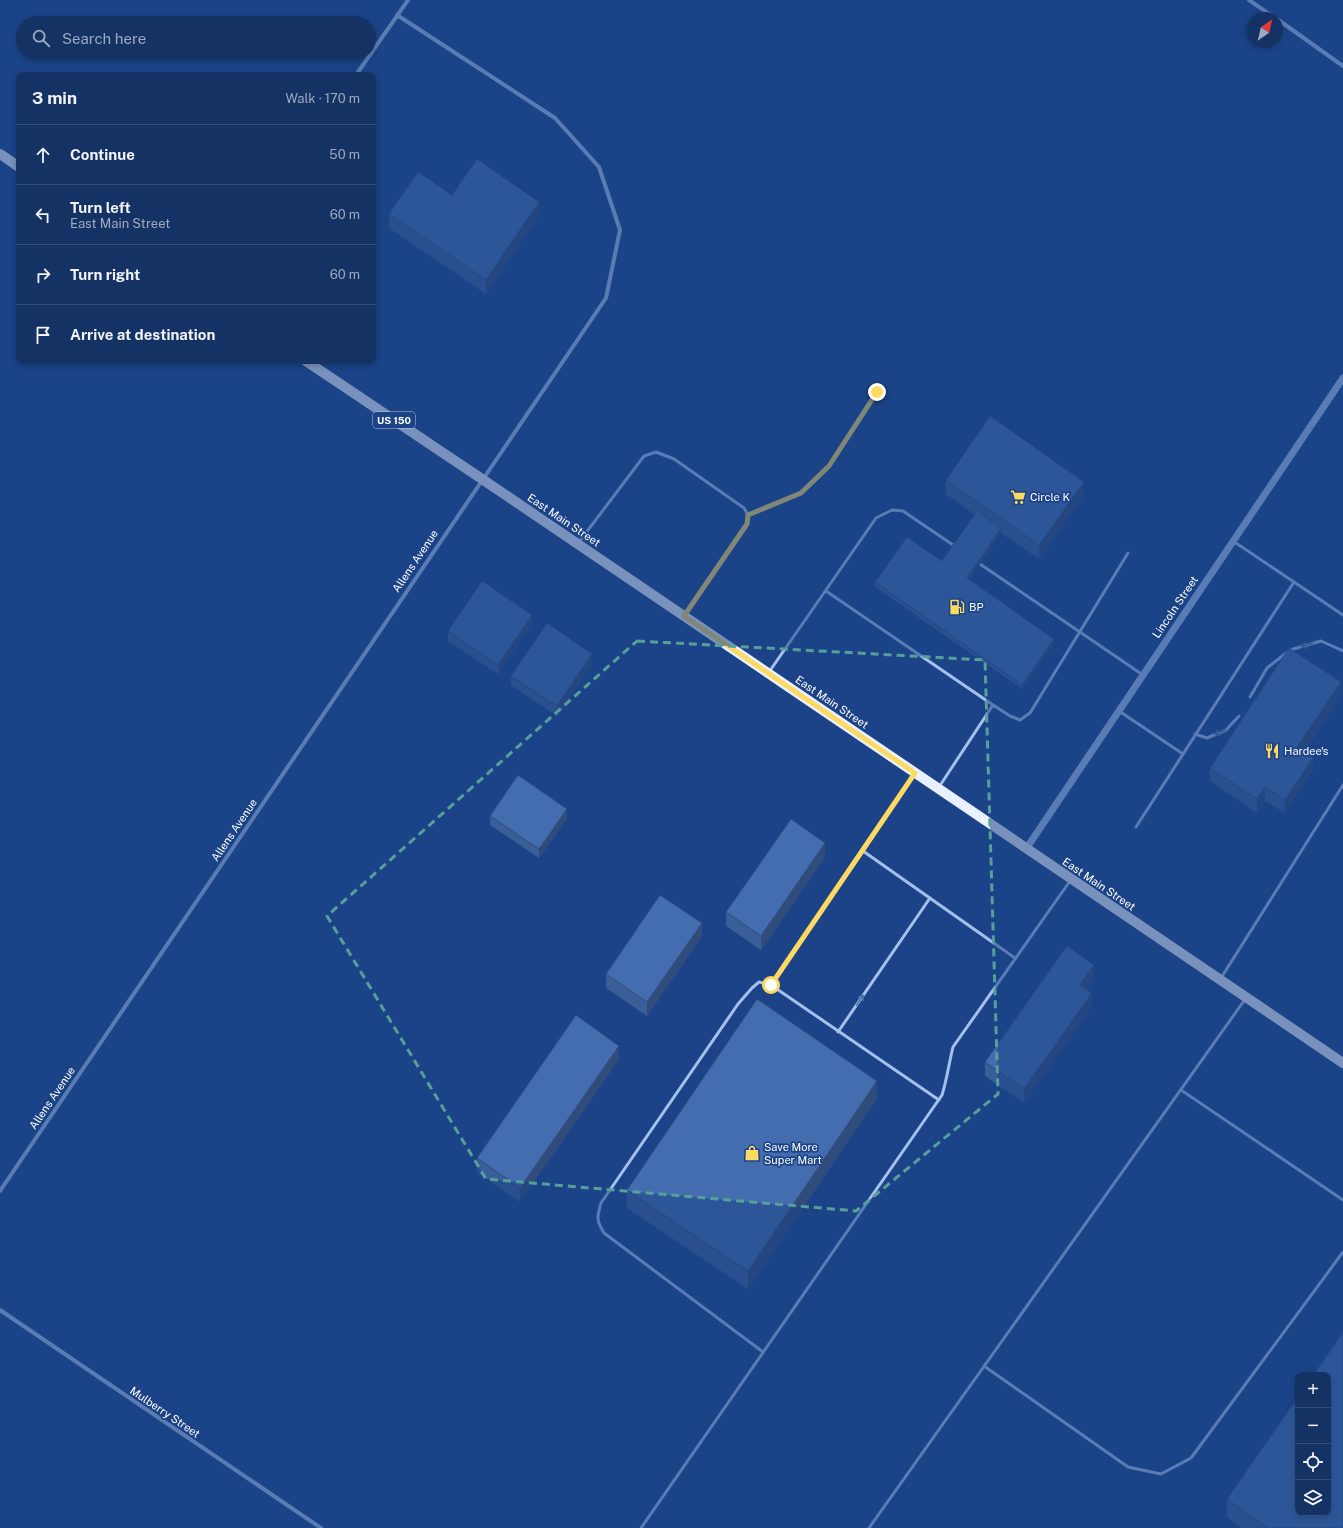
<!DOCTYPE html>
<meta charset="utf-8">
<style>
body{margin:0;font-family:"Public Sans",sans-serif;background:#223e6e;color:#f1f3f6}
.controls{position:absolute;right:12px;bottom:12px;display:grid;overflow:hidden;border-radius:8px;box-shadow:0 2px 6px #0003}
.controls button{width:36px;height:36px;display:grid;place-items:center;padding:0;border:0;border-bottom:1px solid #344d79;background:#153265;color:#f1f3f6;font:20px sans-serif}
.compass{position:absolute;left:1247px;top:12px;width:36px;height:36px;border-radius:50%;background:#153265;box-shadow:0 2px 6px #0003;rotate:34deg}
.stop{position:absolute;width:12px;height:12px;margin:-9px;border:3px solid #fcda62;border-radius:50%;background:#fff}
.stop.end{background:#fcda62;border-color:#fff;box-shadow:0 1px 4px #0008}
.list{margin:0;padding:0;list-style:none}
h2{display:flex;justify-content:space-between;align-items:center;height:52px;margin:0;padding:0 16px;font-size:17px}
h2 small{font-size:13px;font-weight:400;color:#9daabf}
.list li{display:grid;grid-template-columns:26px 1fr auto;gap:12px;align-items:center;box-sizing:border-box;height:60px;padding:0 16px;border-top:1px solid #344d79}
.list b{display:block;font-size:15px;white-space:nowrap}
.list p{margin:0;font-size:13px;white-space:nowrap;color:#9daabf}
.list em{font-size:13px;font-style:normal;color:#9daabf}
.icon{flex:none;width:22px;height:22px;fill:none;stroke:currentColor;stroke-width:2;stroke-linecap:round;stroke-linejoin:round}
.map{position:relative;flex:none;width:1343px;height:1528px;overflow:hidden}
.search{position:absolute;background:#153265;box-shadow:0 2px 6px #0003;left:16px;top:16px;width:360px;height:44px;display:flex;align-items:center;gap:10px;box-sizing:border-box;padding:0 14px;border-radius:22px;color:#9daabf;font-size:15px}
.panel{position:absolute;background:#153265;box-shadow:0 2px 6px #0003;left:16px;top:72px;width:360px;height:292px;border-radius:8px}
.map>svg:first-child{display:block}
</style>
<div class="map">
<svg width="1343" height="1528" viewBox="0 0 1343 1528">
<rect width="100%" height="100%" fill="#1c4387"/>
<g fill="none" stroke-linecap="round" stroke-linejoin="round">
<g stroke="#a4c0ec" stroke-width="3">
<polyline points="748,515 801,493 829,466 877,392"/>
<polyline points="1233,541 1343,615"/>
<polyline points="579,542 644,456 656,452 674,459 744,508 748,515 747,524 686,614"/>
<polyline points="980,564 1143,675"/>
<polyline points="826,591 993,705"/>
<polyline points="769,672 876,518 892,510 903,511 956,547"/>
<polyline points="1250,697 1267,668 1290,650 1321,641 1343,651"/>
<polyline points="1119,711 1183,754"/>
<polyline points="1195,734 1207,738 1226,730 1239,716"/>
<polyline points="939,787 993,705 1010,716 1020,720 1030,713 1128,553"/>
<polyline points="1136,827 1294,582"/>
<polyline points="863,851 914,774"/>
<polyline points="1221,978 1343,785"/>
<polyline points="838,1032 930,898"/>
<polyline points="1181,1090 1343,1200"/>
<polyline points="939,1100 771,985 863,851 1015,958"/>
<path d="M 763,1352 L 604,1233 C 596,1220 597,1217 601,1203 L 738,1004 L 752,988 L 759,982 L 771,985"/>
<polyline points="984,1366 1128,1467 1161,1474 1191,1458 1343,1252"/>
<path d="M 641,1528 L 942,1095 C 947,1079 949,1063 953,1047 L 1070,881"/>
<polyline points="869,1528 1246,998"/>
</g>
<g stroke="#a4c0ec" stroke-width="4">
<polyline points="1249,0 1275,18"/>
<polyline points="1277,19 1343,66"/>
<polyline points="356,75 408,0"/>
<polyline points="0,1191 606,298 620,230 599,167 555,118 397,15"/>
<polyline points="0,1310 321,1528"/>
</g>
<polyline stroke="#a4c0ec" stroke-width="7" points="1026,849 1343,378"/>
<g stroke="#e9f0ff" stroke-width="10">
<polyline points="0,154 19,167"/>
<polyline points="306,361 482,479 1343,1063"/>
</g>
</g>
<g fill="#3a5e97">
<polygon points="452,195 539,216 486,294 389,228 389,214"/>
<polygon points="946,480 1084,496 1039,559 1001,533 969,580 1054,644 1022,689 875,587 875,582 942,561 975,515 946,494"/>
<polygon points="532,624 498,674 448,641 448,631"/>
<polygon points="592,664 557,716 511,685 511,676"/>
<polygon points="1341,696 1304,752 1313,771 1285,813 1265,801 1257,813 1210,781 1210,768"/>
<polygon points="490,816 567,818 539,858 490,825"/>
<polygon points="825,857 761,950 726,926 726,912"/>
<polygon points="702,936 647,1016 606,988 606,974"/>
<polygon points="1094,979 1086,989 1092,1007 1024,1103 985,1076 985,1062"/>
<polygon points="619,1059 520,1202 477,1172 477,1158"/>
<polygon points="877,1098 748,1289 627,1208 627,1190"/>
<polygon points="1227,1499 1343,1528 1242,1528 1227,1517"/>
</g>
<g fill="#304c7b">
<polygon points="539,202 539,216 486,294 486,280"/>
<polygon points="1084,482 1084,496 1039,559 1039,545"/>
<polygon points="1001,528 1001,533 967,583 967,578"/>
<polygon points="532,615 532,624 498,674 498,665"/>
<polygon points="1054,639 1054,644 1022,689 1022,685"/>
<polygon points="592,654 592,664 557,716 557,706"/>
<polygon points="1341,682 1341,696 1297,761 1297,747"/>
<polygon points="1313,758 1313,771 1285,813 1285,800"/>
<polygon points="1265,787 1265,801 1257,813 1257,799"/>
<polygon points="567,809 567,818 539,858 539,849"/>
<polygon points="825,843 825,857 761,950 761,936"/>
<polygon points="702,923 702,936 647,1016 647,1002"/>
<polygon points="1094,965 1094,979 1080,999 1080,985"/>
<polygon points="1092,993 1092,1007 1024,1103 1024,1089"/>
<polygon points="619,1046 619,1059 520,1202 520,1188"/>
<polygon points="877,1081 877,1098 748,1289 748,1271"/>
</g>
<g fill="#446db0" stroke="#304c7b">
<polygon points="477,159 539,202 486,280 389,214 418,172 452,195"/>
<polygon points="990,416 1084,482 1039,545 946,480"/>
<polygon points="977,511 1001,528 967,578 1054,639 1022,685 875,582 907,537 942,561"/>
<polygon points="482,581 532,615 498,665 448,631"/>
<polygon points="547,623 592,654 557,706 511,676"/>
<polygon points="1289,648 1341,682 1297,747 1313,758 1285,800 1265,787 1257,799 1210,768"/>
<polygon points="518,775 567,809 539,849 490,816"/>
<polygon points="791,819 825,843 761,936 726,912"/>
<polygon points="660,895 702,923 647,1002 606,974"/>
<polygon points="1067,946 1094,965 1080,985 1092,993 1024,1089 985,1062"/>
<polygon points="757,999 877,1081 748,1271 627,1190"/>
<polygon points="576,1015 619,1046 520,1188 477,1158"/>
<polygon points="1343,1333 1343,1528 1268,1528 1227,1499 1298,1397 1298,1513 1328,1513 1328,1375 1313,1375"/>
</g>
<defs><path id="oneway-shaft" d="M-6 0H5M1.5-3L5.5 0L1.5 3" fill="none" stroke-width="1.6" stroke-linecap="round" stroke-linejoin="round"/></defs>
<g stroke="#4c6faa">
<use href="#oneway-shaft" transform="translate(1307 645) rotate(163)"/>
<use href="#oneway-shaft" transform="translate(1220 732) rotate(157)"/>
<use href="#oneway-shaft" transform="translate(860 1000) rotate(-56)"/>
</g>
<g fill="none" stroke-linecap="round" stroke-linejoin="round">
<polyline stroke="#fcda62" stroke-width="5" points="771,985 915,773 684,616 747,524 748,515 801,493 829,466 877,392"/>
</g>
<path d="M0 0H1343V1528H0ZM 637,641 L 985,660 L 998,1094 L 856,1211 L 486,1179 L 327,916 Z" fill="#1c4387" fill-opacity=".55" fill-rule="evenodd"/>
<path fill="none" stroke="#579f9a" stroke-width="3" stroke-dasharray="8 5" stroke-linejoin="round" d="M 637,641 L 985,660 L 998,1094 L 856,1211 L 486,1179 L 327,916 Z"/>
<defs>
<g id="supermarket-bare" transform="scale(1.2)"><path d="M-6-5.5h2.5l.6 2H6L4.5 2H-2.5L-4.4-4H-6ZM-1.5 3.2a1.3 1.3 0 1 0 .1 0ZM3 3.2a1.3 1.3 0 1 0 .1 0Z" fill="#fcda62" stroke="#1c4387" stroke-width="2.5" paint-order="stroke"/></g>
<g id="fuel-bare" transform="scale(1.2)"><path d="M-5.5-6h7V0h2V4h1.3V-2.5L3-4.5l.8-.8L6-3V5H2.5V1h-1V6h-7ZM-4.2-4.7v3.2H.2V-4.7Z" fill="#fcda62" stroke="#1c4387" stroke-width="2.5" paint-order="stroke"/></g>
<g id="restaurant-bare" transform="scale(1.2)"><path d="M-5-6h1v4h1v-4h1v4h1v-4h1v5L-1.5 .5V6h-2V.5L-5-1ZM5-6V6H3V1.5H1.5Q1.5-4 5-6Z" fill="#fcda62" stroke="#1c4387" stroke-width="2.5" paint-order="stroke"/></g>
<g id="shop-bare" transform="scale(1.2)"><path d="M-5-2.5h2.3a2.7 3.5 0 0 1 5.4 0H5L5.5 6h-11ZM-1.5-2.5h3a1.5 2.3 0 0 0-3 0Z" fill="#fcda62" stroke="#1c4387" stroke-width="2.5" paint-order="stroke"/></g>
</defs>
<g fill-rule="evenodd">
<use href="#supermarket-bare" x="1018" y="497"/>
<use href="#fuel-bare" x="957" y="607"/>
<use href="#restaurant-bare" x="1272" y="751"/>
<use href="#shop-bare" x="752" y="1153"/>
</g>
<g text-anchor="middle" stroke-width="3.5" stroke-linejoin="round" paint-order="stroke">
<rect fill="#1c4387" stroke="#bbc7db" stroke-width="1" x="373" y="412" width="42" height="16" rx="3"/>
<g font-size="10" font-weight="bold" fill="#fff">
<text x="394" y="424">US 150</text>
</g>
<g font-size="11" fill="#fff" stroke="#1c4387" text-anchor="start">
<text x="1030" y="501">Circle K</text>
<text x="969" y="611">BP</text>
<text x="1284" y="755">Hardee's</text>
<text x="764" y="1151">Save More<tspan x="764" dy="13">Super Mart</tspan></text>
</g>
<g font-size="11" fill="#fff" stroke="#1c4387">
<text transform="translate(564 520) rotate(34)" y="4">East Main Street</text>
<text transform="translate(415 561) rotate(-56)" y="4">Allens Avenue</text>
<text transform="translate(1175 607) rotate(-56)" y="4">Lincoln Street</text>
<text transform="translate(832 702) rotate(34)" y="4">East Main Street</text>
<text transform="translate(234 830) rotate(-56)" y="4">Allens Avenue</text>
<text transform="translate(1099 884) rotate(34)" y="4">East Main Street</text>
<text transform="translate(52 1098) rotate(-56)" y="4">Allens Avenue</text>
<text transform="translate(165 1412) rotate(34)" y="4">Mulberry Street</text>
</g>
</g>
</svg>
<div class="controls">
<button>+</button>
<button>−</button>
<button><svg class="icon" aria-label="locate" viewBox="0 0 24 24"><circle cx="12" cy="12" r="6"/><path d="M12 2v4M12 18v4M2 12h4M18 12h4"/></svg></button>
<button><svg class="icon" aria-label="layers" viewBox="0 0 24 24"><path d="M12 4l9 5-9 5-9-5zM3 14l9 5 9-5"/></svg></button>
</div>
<svg class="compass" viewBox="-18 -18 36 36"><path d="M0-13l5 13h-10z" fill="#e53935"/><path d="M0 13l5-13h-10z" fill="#9daabf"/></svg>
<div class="stop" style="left:771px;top:985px"></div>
<div class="stop end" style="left:877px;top:392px"></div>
<div class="search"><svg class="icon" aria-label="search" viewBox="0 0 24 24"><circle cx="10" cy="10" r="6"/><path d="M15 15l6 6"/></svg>Search here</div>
<section class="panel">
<h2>3 min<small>Walk · 170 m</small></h2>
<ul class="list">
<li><svg class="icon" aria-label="ahead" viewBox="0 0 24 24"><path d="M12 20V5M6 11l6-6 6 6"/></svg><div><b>Continue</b></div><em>50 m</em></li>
<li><svg class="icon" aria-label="left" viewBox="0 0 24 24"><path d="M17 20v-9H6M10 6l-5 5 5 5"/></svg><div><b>Turn left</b><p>East Main Street</p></div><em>60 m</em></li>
<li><svg class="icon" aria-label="right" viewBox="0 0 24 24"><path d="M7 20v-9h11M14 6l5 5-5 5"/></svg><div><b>Turn right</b></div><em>60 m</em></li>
<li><svg class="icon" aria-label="arrive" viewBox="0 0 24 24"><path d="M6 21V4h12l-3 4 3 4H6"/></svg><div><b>Arrive at destination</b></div></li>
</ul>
</section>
</div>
